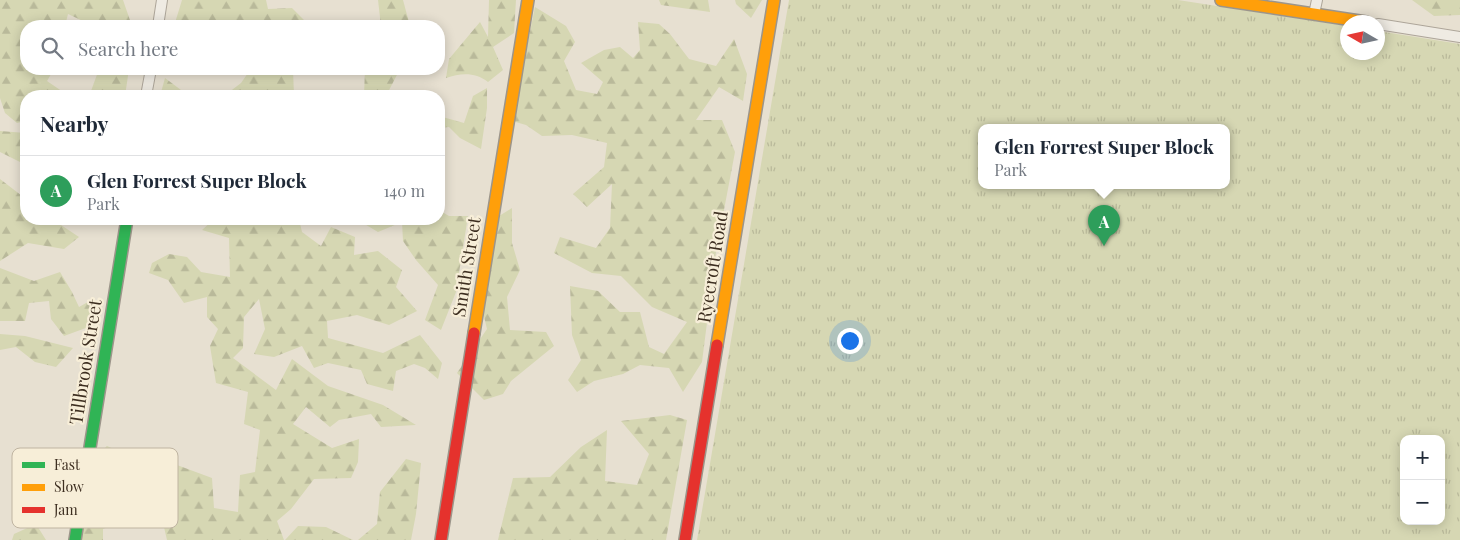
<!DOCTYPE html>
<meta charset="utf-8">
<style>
body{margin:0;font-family:"Playfair Display",serif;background:#f2f2f3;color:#1f2937}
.controls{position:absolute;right:15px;bottom:15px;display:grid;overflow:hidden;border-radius:10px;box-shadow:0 2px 12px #0003}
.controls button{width:45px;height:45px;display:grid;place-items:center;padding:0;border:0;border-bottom:1px solid #e0e1e3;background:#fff;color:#1f2937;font:25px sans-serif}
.compass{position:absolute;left:1340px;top:15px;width:45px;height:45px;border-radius:50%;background:#fff;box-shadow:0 2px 12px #0003;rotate:279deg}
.you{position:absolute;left:849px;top:340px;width:18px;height:18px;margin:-12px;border:4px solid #fff;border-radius:50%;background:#1a73e8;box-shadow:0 0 0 8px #1a73e833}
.badge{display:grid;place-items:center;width:32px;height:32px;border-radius:50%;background:#111827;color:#fff;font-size:16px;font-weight:700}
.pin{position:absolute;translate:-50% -41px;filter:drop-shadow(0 1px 2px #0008)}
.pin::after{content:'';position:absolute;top:26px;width:18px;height:15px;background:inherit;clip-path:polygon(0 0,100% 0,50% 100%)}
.popup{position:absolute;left:978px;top:124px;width:252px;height:65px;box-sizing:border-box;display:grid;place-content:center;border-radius:10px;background:#fff;filter:drop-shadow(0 1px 4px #0005);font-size:16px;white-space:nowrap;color:#747a83}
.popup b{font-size:19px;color:#1f2937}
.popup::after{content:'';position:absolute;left:50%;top:100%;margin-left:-10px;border:10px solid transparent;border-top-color:#fff}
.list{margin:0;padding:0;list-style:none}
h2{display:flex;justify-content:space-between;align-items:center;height:65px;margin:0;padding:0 20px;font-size:21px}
h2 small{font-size:16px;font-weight:400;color:#747a83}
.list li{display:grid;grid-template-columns:32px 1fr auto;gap:15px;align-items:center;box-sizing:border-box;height:70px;padding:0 20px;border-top:1px solid #e0e1e3}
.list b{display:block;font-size:19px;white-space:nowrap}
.list p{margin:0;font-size:16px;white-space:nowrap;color:#747a83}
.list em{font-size:16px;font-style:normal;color:#747a83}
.icon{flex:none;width:28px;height:28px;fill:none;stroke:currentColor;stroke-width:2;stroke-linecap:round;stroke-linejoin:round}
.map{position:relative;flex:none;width:1460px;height:540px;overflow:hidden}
.search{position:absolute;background:#fff;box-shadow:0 2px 12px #0003;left:20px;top:20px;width:425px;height:55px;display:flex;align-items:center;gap:12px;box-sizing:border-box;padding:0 18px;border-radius:20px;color:#747a83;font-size:19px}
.panel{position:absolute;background:#fff;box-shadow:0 2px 12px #0003;left:20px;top:90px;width:425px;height:135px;border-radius:20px}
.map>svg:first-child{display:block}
</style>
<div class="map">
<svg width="1460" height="540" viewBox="0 0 1460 540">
<defs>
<pattern id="forest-firs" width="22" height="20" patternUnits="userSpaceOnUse" patternTransform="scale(1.25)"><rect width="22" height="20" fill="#d6d7b3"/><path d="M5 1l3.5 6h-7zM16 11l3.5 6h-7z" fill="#b9b99a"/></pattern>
<pattern id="park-tufts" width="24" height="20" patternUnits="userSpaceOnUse" patternTransform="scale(1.25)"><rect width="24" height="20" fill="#d6d7b3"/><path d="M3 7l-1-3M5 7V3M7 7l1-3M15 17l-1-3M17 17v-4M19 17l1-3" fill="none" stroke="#b9b99a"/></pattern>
</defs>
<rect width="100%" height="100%" fill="#e7e0d1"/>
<g fill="url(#forest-firs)">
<polygon points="0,0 123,0 132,26 90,26 85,22 68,14 65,26 26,26 26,69 54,69 47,81 66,94 91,91 99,69 129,69 125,96 26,96 26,121 17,123 5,113 0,98"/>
<path d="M 182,0 L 266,0 L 268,9 L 292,8 L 306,22 L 314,26 L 257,26 L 253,21 C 237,28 217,29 200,25 L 198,26 L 174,26 Z"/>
<polygon points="378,0 403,0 410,26 381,26"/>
<path d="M 489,0 L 516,0 L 514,33 L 493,47 L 503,70 L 488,82 C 475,72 461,73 446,78 L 449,59 L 480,22 L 488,37 Z"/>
<polygon points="659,0 708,0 710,12 661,5"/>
<polygon points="735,0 762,0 751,18 736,4"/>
<polygon points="1412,0 1460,0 1460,15 1434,16"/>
<polygon points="535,7 566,26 575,42 564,61 576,90 597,94 603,82 581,63 604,50 620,47 633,58 640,50 638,22 659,24 670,34 689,59 716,66 734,39 747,74 743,101 719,87 696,120 722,120 735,152 716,252 702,362 683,392 669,368 640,365 623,374 594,381 577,392 568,380 581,360 572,335 570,286 598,291 620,312 640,312 649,347 664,354 687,322 652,307 621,276 592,273 554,253 560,237 596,248 610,228 612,184 587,207 573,194 604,167 607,143 572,135 542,136 526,125 512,121"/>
<polygon points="264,69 293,69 294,96 224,96 241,83 250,70 263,71"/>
<polygon points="365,69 400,69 386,96 364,96"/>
<polygon points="165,78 181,90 182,96 160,96"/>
<polygon points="487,88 487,108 481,149 460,138 449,127 439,128 439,116 464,123 473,96"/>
<polygon points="0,131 26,133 26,165 0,152"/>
<polygon points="0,179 26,199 26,219 52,219 79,237 64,249 28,243 0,261"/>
<polygon points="512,208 512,243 520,270 507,297 510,330 546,332 554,346 511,381 503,394 484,400 457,373 487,329 476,284 491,221"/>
<polygon points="439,210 449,216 468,216 456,292 441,330 425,320 438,285 416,260 403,241 402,222 378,232 356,219 439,219"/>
<polygon points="214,219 299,219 302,232 321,246 331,227 355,237 354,255 378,251 402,270 396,287 417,311 389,325 357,315 327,321 328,338 383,353 420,335 442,363 438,379 425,368 414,364 396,371 393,391 367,384 361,370 328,363 314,368 302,346 274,357 254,354 265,329 259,299 244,317 243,348 233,358 276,390 292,359 328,386 383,405 416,425 381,427 371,414 339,420 330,427 306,407 293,424 332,448 359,439 358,462 351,478 314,479 291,509 277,521 284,540 167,540 163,523 130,519 103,529 103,540 80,540 90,463 107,446 137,459 150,455 212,478 214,508 238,512 240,475 255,472 260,430 244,424 248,392 216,383 210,346 218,329 207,317 207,297 184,303 168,280 149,273 152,263 169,254 187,257 201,272 230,277 229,238 202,230"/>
<polygon points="0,268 34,281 60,272 72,292 79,307 95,298 94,325 64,336 51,319 49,301 29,303 25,321 0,321"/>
<polygon points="0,334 25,336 73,348 56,367 35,362 16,347 0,350"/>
<polygon points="670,415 687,420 666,540 498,540 513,478 550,477 581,447 607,430 605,481 637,485 649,454 621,421"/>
<polygon points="406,459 421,463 416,514 411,540 358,540 377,524 380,492"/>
<polygon points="36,524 46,540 12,540 14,534"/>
<polygon points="298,526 326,527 353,540 285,540"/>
</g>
<path fill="url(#park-tufts)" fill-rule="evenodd" d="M 789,0 L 1178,0 L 1347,26 L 1348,52 L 1378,52 L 1378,31 L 1460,44 L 1460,540 L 697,540 ZM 982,127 L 1226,127 L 1226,185 L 982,185 ZM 1404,439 L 1441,439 L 1441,521 L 1404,521 Z"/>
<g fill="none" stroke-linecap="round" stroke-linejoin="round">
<g stroke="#ada599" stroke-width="12">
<g id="street">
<polyline points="1314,14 1317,0"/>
<polyline points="1378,24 1460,37"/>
<polyline points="158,26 162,0"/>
<polyline points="146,96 151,69"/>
</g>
</g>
<g stroke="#9c958a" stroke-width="14">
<polyline id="fast" points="75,540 127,219"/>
</g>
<g stroke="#9c958a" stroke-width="14">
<g id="slow">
<polyline points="1221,0 1366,22"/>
<polyline points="474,333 528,0"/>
<polyline points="717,345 774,0"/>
</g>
</g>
<g stroke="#9c958a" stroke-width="14">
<g id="jam">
<polyline points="441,540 474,333"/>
<polyline points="685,540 717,345"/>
</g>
</g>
<use href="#street" stroke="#efebe3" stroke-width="10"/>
<use href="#fast" stroke="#30b455" stroke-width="11"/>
<use href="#slow" stroke="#ff9f0a" stroke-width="11"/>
<use href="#jam" stroke="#e5322d" stroke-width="11"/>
</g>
<g text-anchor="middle" stroke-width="4.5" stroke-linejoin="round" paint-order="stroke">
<g font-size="18" fill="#3d2e20" stroke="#f7eed8">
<text transform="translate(467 267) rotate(-81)" y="6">Smith Street</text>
<text transform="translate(713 267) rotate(-81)" y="6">Ryecroft Road</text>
<text transform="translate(86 362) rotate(-81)" y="6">Tillbrook Street</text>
</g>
</g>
<rect x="12" y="448" width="166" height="80" rx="8" fill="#f7eed8" stroke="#bfb4a1" stroke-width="1"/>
<rect x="22" y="462" width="23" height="6" fill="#30b455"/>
<rect x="22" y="484" width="23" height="7" fill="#ff9f0a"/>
<rect x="22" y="507" width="23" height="6" fill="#e5322d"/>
<g font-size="14" fill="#3d2e20">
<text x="54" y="470">Fast</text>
<text x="54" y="492">Slow</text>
<text x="54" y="515">Jam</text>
</g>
</svg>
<div class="controls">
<button>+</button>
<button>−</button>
</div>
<svg class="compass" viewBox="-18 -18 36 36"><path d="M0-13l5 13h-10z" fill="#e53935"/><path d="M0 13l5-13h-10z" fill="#747a83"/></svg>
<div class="you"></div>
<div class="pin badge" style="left:1104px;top:246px;background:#2e9e5b">A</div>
<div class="popup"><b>Glen Forrest Super Block</b>Park</div>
<div class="search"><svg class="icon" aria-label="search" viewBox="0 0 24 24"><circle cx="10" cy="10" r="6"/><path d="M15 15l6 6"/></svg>Search here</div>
<section class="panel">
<h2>Nearby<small></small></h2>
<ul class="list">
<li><span class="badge" style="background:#2e9e5b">A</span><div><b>Glen Forrest Super Block</b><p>Park</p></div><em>140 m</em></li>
</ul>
</section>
</div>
